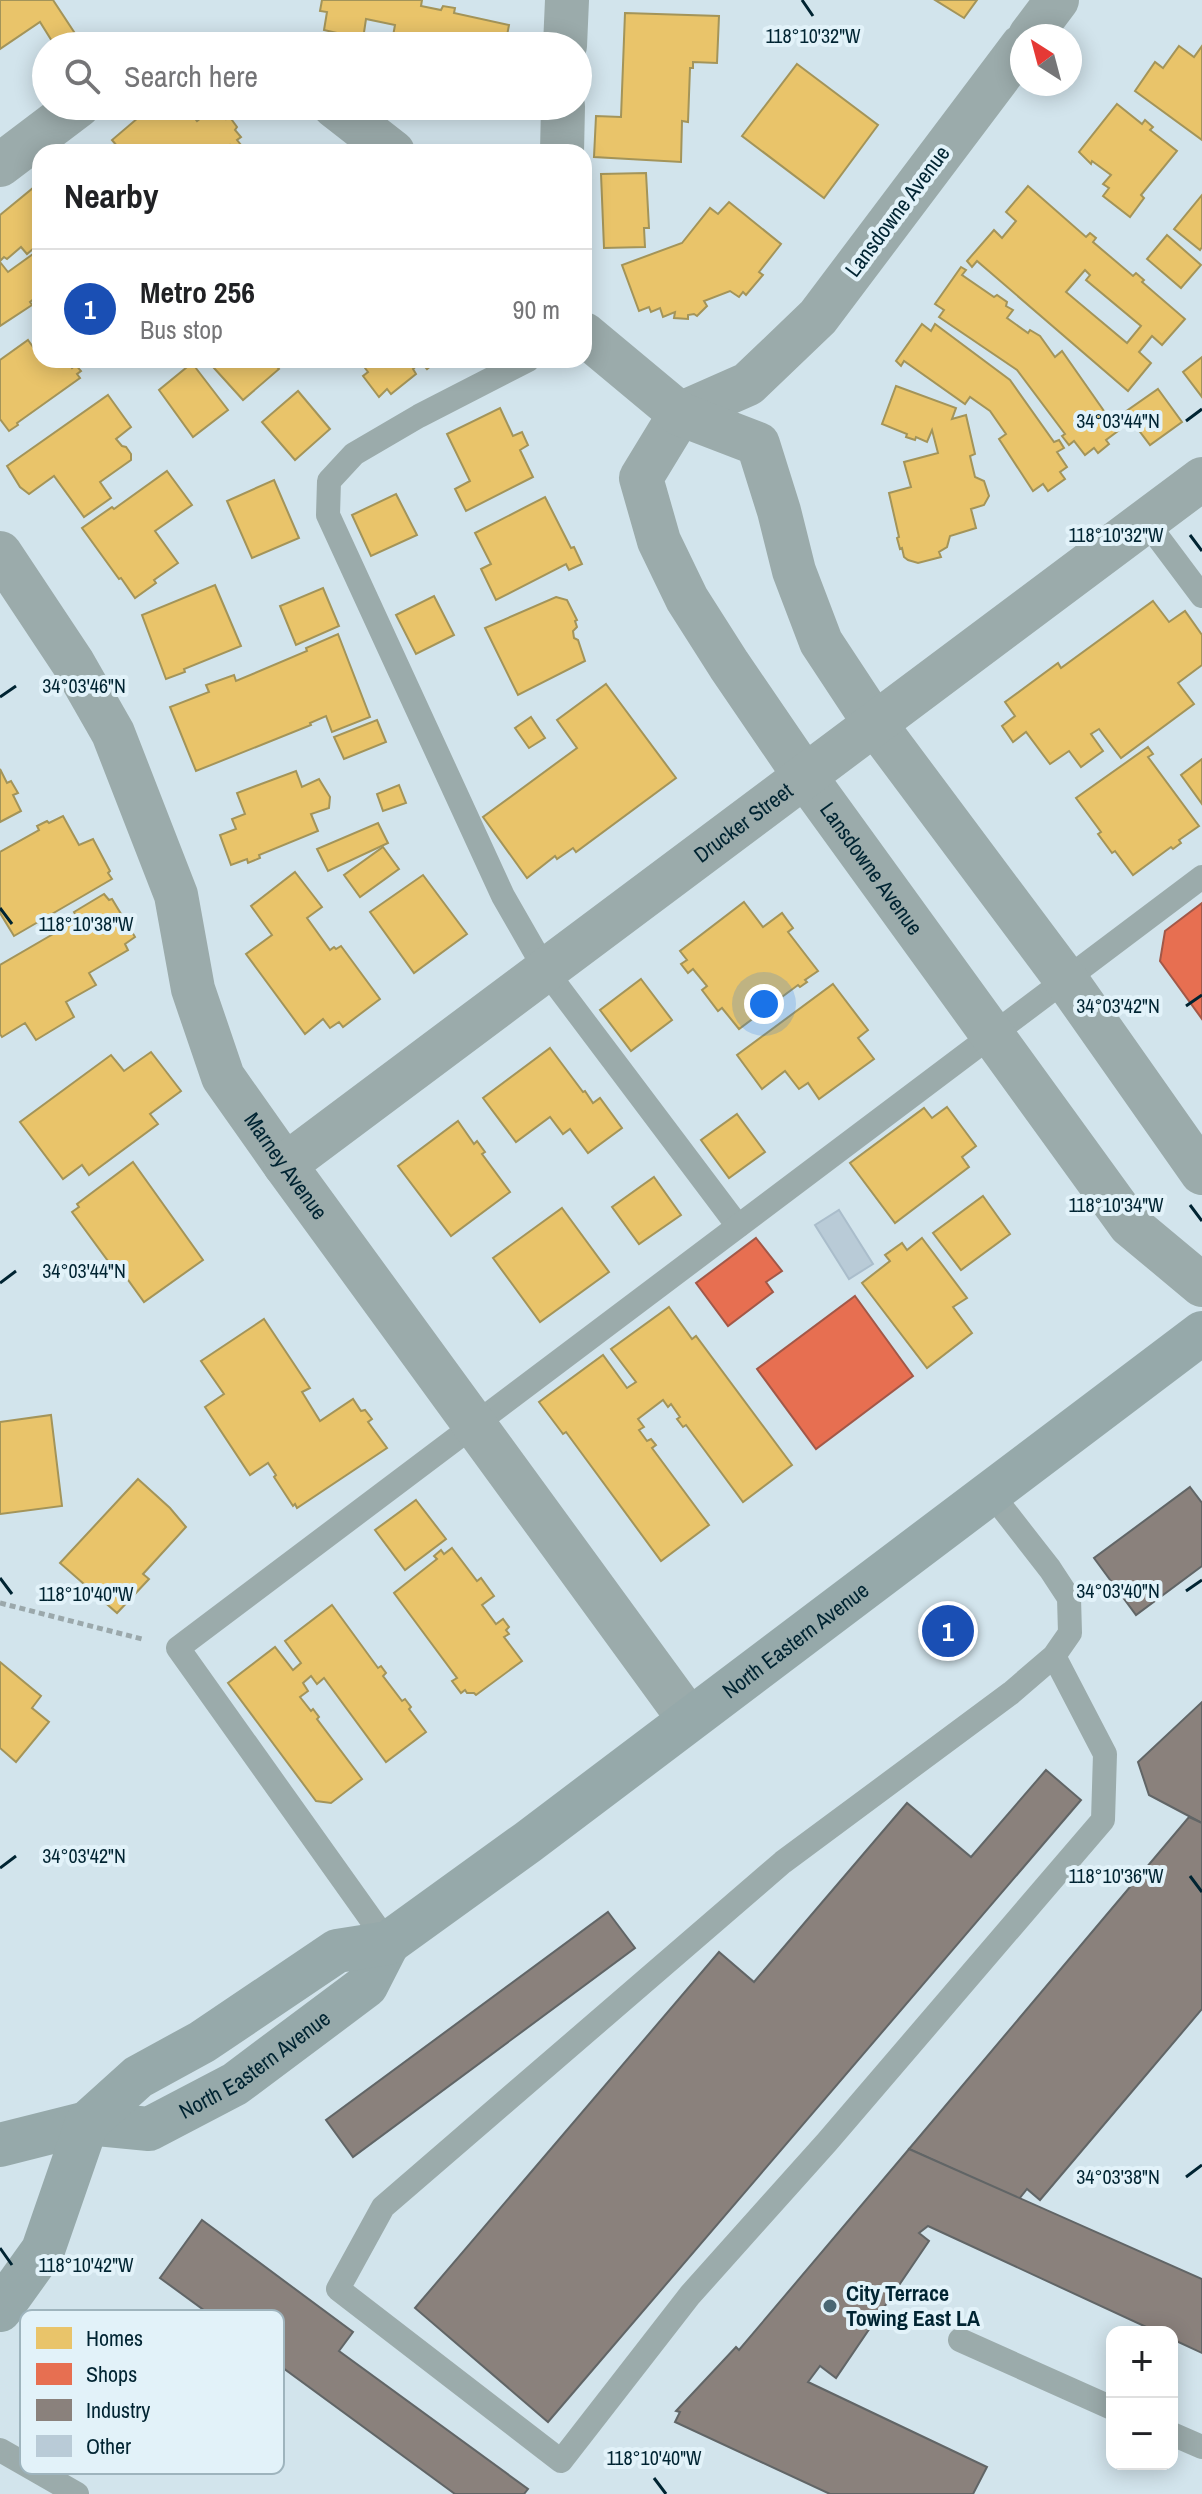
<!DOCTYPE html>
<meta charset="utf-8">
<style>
body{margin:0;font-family:"Archivo Narrow",sans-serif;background:#f2f2f2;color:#202124}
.controls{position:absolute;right:24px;bottom:24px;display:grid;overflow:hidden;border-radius:16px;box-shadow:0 4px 20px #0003}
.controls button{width:72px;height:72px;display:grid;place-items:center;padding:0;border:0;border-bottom:2px solid #e0e0e0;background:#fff;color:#202124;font:40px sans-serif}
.compass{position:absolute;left:1010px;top:24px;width:72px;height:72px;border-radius:50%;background:#fff;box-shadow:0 4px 20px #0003;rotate:324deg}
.you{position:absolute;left:764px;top:1004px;width:28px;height:28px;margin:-20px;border:6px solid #fff;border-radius:50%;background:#1a73e8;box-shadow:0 0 0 12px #1a73e833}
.badge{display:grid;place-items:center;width:52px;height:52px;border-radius:50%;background:#ea580c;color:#fff;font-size:26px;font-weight:700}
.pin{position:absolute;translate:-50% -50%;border:4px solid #fff;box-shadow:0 2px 8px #0006}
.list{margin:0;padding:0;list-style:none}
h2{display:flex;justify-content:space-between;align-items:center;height:104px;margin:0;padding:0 32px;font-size:34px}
h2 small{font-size:26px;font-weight:400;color:#757577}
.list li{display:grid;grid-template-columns:52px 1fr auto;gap:24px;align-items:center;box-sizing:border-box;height:120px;padding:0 32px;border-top:2px solid #e0e0e0}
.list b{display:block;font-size:30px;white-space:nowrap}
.list p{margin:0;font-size:26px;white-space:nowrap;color:#757577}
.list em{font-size:26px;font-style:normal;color:#757577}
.icon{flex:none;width:44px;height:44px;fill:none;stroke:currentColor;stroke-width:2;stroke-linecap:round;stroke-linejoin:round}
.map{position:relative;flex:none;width:1202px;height:2494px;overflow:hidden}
.search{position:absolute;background:#fff;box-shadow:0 4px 20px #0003;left:32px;top:32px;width:560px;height:88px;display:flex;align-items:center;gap:20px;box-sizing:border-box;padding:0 28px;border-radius:44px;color:#757577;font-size:30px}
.panel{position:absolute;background:#fff;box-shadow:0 4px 20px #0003;left:32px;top:144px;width:560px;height:224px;border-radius:24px}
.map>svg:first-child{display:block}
</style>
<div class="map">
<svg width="1202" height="2494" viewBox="0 0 1202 2494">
<rect width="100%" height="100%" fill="#d2e4ec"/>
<g fill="#e9c46a" stroke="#a39459" stroke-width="2" fill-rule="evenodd">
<polygon points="0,0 53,0 78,38 66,46 55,46 40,22 0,49"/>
<polygon points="322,0 422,0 421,6 441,10 443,6 455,8 454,13 509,25 505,46 398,46 400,37 393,36 395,25 366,19 363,39 324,30 327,12 320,11"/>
<polygon points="935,0 977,0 964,18"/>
<polygon points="625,13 719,16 717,63 693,62 693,68 690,68 688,122 682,121 681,162 594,157 596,116 621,117"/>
<polygon points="1179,46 1194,57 1202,46 1202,140 1135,91 1155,62 1163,68"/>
<polygon points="797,64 878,125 824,198 742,136"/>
<polygon points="1117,104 1142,124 1145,120 1153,127 1150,130 1177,151 1141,195 1144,198 1130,217 1103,196 1109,188 1103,184 1111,175 1092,161 1091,164 1079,152"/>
<polygon points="152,106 166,106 172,113 181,106 185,106 197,121 216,106 226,119 229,116 237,127 235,130 241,137 237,140 241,145 235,151 230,145 222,152 122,152 112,140"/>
<polygon points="465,106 504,106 502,114"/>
<polygon points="646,173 649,228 644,228 645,247 604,248 601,174"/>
<path d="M 1028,186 L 1086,237 L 1090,233 L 1096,238 L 1093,242 L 1133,276 L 1136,273 L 1144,280 L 1142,282 L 1185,319 L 1162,345 L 1152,336 L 1139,352 L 1151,363 L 1128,391 L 977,261 L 972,267 L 967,261 L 994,230 L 1002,238 L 1016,221 L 1006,212 ZM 1085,270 L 1090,275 L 1086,280 L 1141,326 L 1127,343 L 1066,292 Z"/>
<polygon points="33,188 40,196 40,243 27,254 21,247 7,259 4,257 0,261 0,215"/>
<polygon points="1202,195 1202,247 1200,250 1174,229"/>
<polygon points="729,202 781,244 759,272 763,275 746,295 743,292 739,297 730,291 704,301 707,306 697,316 694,314 688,315 688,319 674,318 675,312 663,317 660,308 651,312 649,307 639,311 622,265 682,243 710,208 718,214"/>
<polygon points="1167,235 1201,265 1181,288 1147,259"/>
<polygon points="40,249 40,294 30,302 32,305 0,326 0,262 8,272"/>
<polygon points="961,267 966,270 962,275 994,297 997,295 1007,302 1006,306 1013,310 1007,318 1028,333 1030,330 1040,336 1055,357 1062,351 1118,431 1106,440 1109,444 1098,453 1094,448 1085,455 1074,441 1069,445 1062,436 1065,434 1017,370 939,317 944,310 935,304"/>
<polygon points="922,324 931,331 935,324 1010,380 1054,442 1059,440 1064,448 1057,452 1067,467 1060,472 1065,479 1048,491 1043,484 1033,491 999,439 1006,434 990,411 970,397 965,404 904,361 901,366 896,361"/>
<polygon points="28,340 38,354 40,352 40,360 66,360 72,368 76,365 81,371 77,374 80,378 17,423 18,425 9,431 0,419 0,360"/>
<polygon points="1202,357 1202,397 1183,372"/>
<polygon points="223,360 271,360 279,369 243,400 214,368"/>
<polygon points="359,360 438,360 427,369 421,362 413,369 416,374 391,394 387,389 379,397 363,376 368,372"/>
<polygon points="192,363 228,410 193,437 159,390"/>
<polygon points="896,386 956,408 952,419 966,415 975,454 970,456 975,477 984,481 989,496 984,505 971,509 976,528 950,536 947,547 939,552 941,557 918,563 908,560 904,557 902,548 900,549 897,538 899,537 889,493 911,487 904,462 938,453 932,430 927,442 916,437 915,440 906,437 907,434 882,424"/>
<polygon points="1158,389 1182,422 1150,445 1125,412"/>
<polygon points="298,391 330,429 295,460 262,422"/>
<polygon points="108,395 131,427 116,439 122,446 126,447 131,454 131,460 100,482 111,498 84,517 54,476 29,494 20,487 7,466"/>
<polygon points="500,408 513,436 522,432 528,445 520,450 533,477 466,511 455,489 470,481 447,434"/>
<polygon points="167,471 192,505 155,531 178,563 154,580 156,583 135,598 121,578 119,579 82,528 112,507 114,509"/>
<polygon points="274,480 299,538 252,558 227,501"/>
<polygon points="396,494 417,535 371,556 352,515"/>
<polygon points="545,497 571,548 574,547 582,564 569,570 566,564 496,600 481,569 491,564 475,533"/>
<polygon points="215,585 241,646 184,669 185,672 166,679 142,615"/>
<polygon points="323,588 339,626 296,645 280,606"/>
<polygon points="434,596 454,635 416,654 396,615"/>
<polygon points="556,597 567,600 577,620 575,621 577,627 573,631 574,638 578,640 585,661 518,695 485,628"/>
<polygon points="1153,601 1169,622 1185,611 1202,635 1202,665 1178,683 1194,704 1121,758 1099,729 1091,734 1103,751 1081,767 1069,751 1050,764 1026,732 1013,742 1002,726 1015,716 1005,702 1058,663 1061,668"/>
<polygon points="338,634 370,717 332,732 326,716 310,723 311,725 196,771 170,707 209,692 206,685 234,675 236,681 307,651 306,648"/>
<polygon points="606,684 676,778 576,852 573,848 557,859 555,856 527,878 483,817 577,748 557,720"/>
<polygon points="531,717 545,738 529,748 515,728"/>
<polygon points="377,720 386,742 344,759 334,737"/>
<polygon points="1148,747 1153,754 1148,757 1199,826 1179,840 1181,843 1173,849 1171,847 1133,875 1115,851 1112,853 1098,834 1101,832 1076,798"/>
<polygon points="1202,759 1202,804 1181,775"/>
<polygon points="0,769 7,783 11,781 18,793 13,795 21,811 0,822"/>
<polygon points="296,771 302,787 319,779 330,797 329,808 311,814 318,831 259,855 260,858 248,863 247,859 231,865 220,835 236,829 232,819 245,814 237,793"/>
<polygon points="399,785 406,803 383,811 377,794"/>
<polygon points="63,816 79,845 93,839 110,871 108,873 112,879 14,936 0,913 0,852 39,830 37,826 47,821 49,823"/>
<polygon points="378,823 388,843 328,871 317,849"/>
<polygon points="383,847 399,869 360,897 344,875"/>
<polygon points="295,872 322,907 307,918 330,950 334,947 336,949 341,946 380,999 343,1027 339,1022 330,1028 323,1019 305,1034 246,954 272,935 251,906"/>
<polygon points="423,875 467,934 414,973 370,912"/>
<polygon points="104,894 109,900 112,899 135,937 125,944 128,950 89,973 96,985 66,1002 74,1017 36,1040 25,1023 2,1037 0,1034 0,965 60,930 77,917 74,912"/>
<polygon points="744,902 763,927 782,913 793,928 788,932 818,971 805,980 807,982 800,987 798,985 739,1029 722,1008 718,1011 702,990 707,986 693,969 688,973 681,964 687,960 680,951"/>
<polygon points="641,979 672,1020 631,1051 600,1010"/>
<polygon points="833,984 868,1030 858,1038 874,1059 819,1099 808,1083 799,1089 785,1071 762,1089 737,1055"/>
<polygon points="550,1048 583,1092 585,1091 593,1103 600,1098 622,1128 588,1153 570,1129 563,1134 550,1117 516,1142 483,1098"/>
<polygon points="151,1052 181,1091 150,1114 158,1124 89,1175 82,1165 63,1179 20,1122 111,1055 124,1071"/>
<polygon points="947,1107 976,1146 962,1157 969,1167 895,1223 850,1163 924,1108 932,1118"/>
<polygon points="737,1114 765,1152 729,1178 701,1140"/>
<polygon points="458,1121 474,1144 477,1141 485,1152 482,1154 510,1192 451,1236 398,1166"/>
<polygon points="133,1162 203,1260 144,1302 123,1273 119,1276 72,1212 79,1207 77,1204"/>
<polygon points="654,1177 681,1215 639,1244 612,1207"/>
<polygon points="983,1196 1010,1234 961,1270 933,1233"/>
<polygon points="562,1208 609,1272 540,1322 493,1258"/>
<polygon points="922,1238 967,1298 953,1307 972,1333 927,1368 862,1283 890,1261 885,1255 902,1243 907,1250"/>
<polygon points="669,1307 692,1339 696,1336 792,1465 743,1502 686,1425 683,1427 677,1419 680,1417 671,1404 668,1407 663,1400 638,1419 644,1427 639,1430 647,1441 651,1439 656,1445 652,1448 709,1525 661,1561 566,1432 563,1434 539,1402 603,1355 627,1388 636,1382 611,1349"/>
<polygon points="264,1319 310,1388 302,1392 320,1421 353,1399 361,1411 365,1410 372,1419 368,1422 387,1448 297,1508 295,1504 293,1506 274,1477 276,1475 268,1463 250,1475 205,1407 224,1394 201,1361"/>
<polygon points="51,1415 62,1506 0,1514 0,1422"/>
<polygon points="138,1479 170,1508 186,1527 143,1574 149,1579 117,1613 60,1563"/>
<polygon points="416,1500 446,1539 405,1570 375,1530"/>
<polygon points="452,1548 477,1581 481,1578 494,1596 482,1605 496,1624 503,1619 509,1627 506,1630 509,1634 504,1637 522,1661 476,1695 474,1693 467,1693 465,1690 461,1693 452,1681 457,1678 394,1593 437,1559 434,1556 441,1550 444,1554"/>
<polygon points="332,1605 378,1668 381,1666 386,1673 383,1676 402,1701 405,1699 411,1707 409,1709 426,1732 386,1762 324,1678 317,1684 311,1676 303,1683 308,1691 300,1697 311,1711 313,1709 319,1717 317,1719 362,1779 331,1803 316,1801 228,1683 275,1647 293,1670 301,1663 285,1641"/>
<polygon points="0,1662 41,1696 32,1708 49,1722 16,1762 0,1748"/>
</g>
<g fill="#e76f51" stroke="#a25848" stroke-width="2">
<polygon points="1202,903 1202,1019 1160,961 1165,931"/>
<polygon points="756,1238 782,1271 766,1282 773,1292 728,1326 696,1283"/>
<polygon points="855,1296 913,1376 816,1449 757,1369"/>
</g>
<g fill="#8a817c" stroke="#616566" stroke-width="2">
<polygon points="1190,1487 1202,1503 1202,1566 1136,1615 1094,1558"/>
<polygon points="1202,1702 1202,1823 1149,1795 1138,1762"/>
<polygon points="1046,1770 1081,1800 548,2422 415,2308 719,1952 754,1982 907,1803 971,1857"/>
<polygon points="1189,1817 1202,1823 1202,2009 1040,2200 1027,2189 1019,2199 909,2149"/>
<polygon points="608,1912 635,1948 353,2157 326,2120"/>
<polygon points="909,2149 1202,2279 1202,2353 1172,2339 1172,2332 1157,2332 928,2226 919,2233 929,2241 836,2378 820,2366 808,2382 987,2467 973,2494 830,2494 675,2422 680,2412 676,2411 736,2347 739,2350"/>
<polygon points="202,2220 353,2332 339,2351 528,2489 524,2494 455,2494 160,2278"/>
</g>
<polygon fill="#b9cbd7" stroke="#aabdcb" stroke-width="2" points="839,1210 873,1264 849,1279 815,1225"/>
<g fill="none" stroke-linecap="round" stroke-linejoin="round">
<polyline stroke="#9ba8ab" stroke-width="5" stroke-dasharray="6 4" stroke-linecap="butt" points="0,1603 142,1639"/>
<g stroke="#9babab" stroke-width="24">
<polyline points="528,360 419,416 354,454 329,481 328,515 503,896 546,971 738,1226"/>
<polyline points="1145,520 1202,596"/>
<polyline points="990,1492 1050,1569 1069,1598 1070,1633 1054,1656 1011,1693 783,1862 383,2207 338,2289 561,2461 690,2295 827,2142 1103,1820 1105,1754 1054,1656"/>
<polyline points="388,1943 178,1648 1202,877"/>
<polyline points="960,2340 1112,2408"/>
<polyline points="1172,2434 1202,2447"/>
<polyline points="0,2450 77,2494"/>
</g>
<g stroke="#9babab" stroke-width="44">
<polyline points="1030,36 1057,0"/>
<polyline points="565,46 567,0"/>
<path id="s1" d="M 1022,46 L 818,317 L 748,384 L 680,414 L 641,478 L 659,541 L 687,599 L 729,665 L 804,775 L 1130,1225 L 1202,1285"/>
<polyline points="334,106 393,152"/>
<polyline points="562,152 563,106"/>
<polyline points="0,165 78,106"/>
<polyline points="584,334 680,414 758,444 779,511 794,571 821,642 875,724 1067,981 1202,1173"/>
<path id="s2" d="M 0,553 L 73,663 L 113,733 L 176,895 L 193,989 L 223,1077 L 285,1165 L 689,1719"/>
<path id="s3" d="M 285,1165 L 1202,479"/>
</g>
<g stroke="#96a9aa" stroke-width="44">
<path id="s4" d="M 0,2145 L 87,2123 L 149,2129 L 235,2084 L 366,1986 L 388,1943"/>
<path id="s5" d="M 0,2310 L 43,2250 L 87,2123 L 138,2077 L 202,2042 L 337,1951 L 388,1943 L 528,1842 L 1202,1333"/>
</g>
</g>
<path fill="none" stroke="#002432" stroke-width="3" d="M 802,0 L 813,16M 1186,421 L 1202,409M 1190,535 L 1202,551M 0,697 L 16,686M 0,908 L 12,924M 1186,1006 L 1202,995M 1190,1205 L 1202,1221M 0,1283 L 16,1271M 0,1578 L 12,1594M 1186,1591 L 1202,1580M 0,1868 L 16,1856M 1190,1876 L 1202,1892M 1186,2177 L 1202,2165M 0,2248 L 12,2265M 654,2478 L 666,2494"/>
<circle fill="#4a6773" stroke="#e2f2f9" stroke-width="3" cx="830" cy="2306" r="8"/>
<g text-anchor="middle" stroke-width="8" stroke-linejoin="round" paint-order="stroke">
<g font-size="22" fill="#002432" stroke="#e2f2f9">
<text transform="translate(897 211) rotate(-53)" y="8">Lansdowne Avenue</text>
<text dy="8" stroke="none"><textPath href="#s3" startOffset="572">Drucker Street</textPath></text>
<text dy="8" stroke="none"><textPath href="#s1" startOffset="1042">Lansdowne Avenue</textPath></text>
<text dy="8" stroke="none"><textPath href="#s2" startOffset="684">Marney Avenue</textPath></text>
<text dy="8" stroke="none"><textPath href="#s5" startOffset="1072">North Eastern Avenue</textPath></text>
<text dy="8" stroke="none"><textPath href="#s4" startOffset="276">North Eastern Avenue</textPath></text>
</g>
<g font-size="22" font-weight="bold" fill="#002432" stroke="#e2f2f9" text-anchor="start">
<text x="846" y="2301">City Terrace<tspan x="846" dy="25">Towing East LA</tspan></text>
</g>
</g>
<rect x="20" y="2310" width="264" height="164" rx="12" fill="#e2f2f9" stroke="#9eb4bd" stroke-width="2"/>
<rect x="36" y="2327" width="36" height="22" fill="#e9c46a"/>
<rect x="36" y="2363" width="36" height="22" fill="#e76f51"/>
<rect x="36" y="2399" width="36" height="22" fill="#8a817c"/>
<rect x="36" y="2435" width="36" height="22" fill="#b9cbd7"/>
<g font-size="22" fill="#002432">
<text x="86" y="2346">Homes</text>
<text x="86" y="2382">Shops</text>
<text x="86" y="2418">Industry</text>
<text x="86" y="2454">Other</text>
</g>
<g font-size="20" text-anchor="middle" fill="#002432" stroke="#e2f2f9" stroke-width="8" stroke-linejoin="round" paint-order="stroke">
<text x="813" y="43">118°10'32"W</text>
<text x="1118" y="428">34°03'44"N</text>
<text x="1116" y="542">118°10'32"W</text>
<text x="84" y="693">34°03'46"N</text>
<text x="86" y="931">118°10'38"W</text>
<text x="1118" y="1013">34°03'42"N</text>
<text x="1116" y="1212">118°10'34"W</text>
<text x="84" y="1278">34°03'44"N</text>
<text x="1118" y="1598">34°03'40"N</text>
<text x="86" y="1601">118°10'40"W</text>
<text x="84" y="1863">34°03'42"N</text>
<text x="1116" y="1883">118°10'36"W</text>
<text x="1118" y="2184">34°03'38"N</text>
<text x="86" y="2272">118°10'42"W</text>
<text x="654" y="2465">118°10'40"W</text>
</g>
</svg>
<div class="controls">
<button>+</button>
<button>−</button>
</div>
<svg class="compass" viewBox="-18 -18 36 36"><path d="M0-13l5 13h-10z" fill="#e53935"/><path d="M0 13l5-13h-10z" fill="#757577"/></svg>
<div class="you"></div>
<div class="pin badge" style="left:948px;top:1631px;background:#1a4fb4">1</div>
<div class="search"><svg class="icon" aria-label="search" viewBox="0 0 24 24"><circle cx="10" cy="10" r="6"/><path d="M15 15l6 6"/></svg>Search here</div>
<section class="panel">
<h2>Nearby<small></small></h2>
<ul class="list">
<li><span class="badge" style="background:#1a4fb4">1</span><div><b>Metro 256</b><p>Bus stop</p></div><em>90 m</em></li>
</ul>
</section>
</div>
